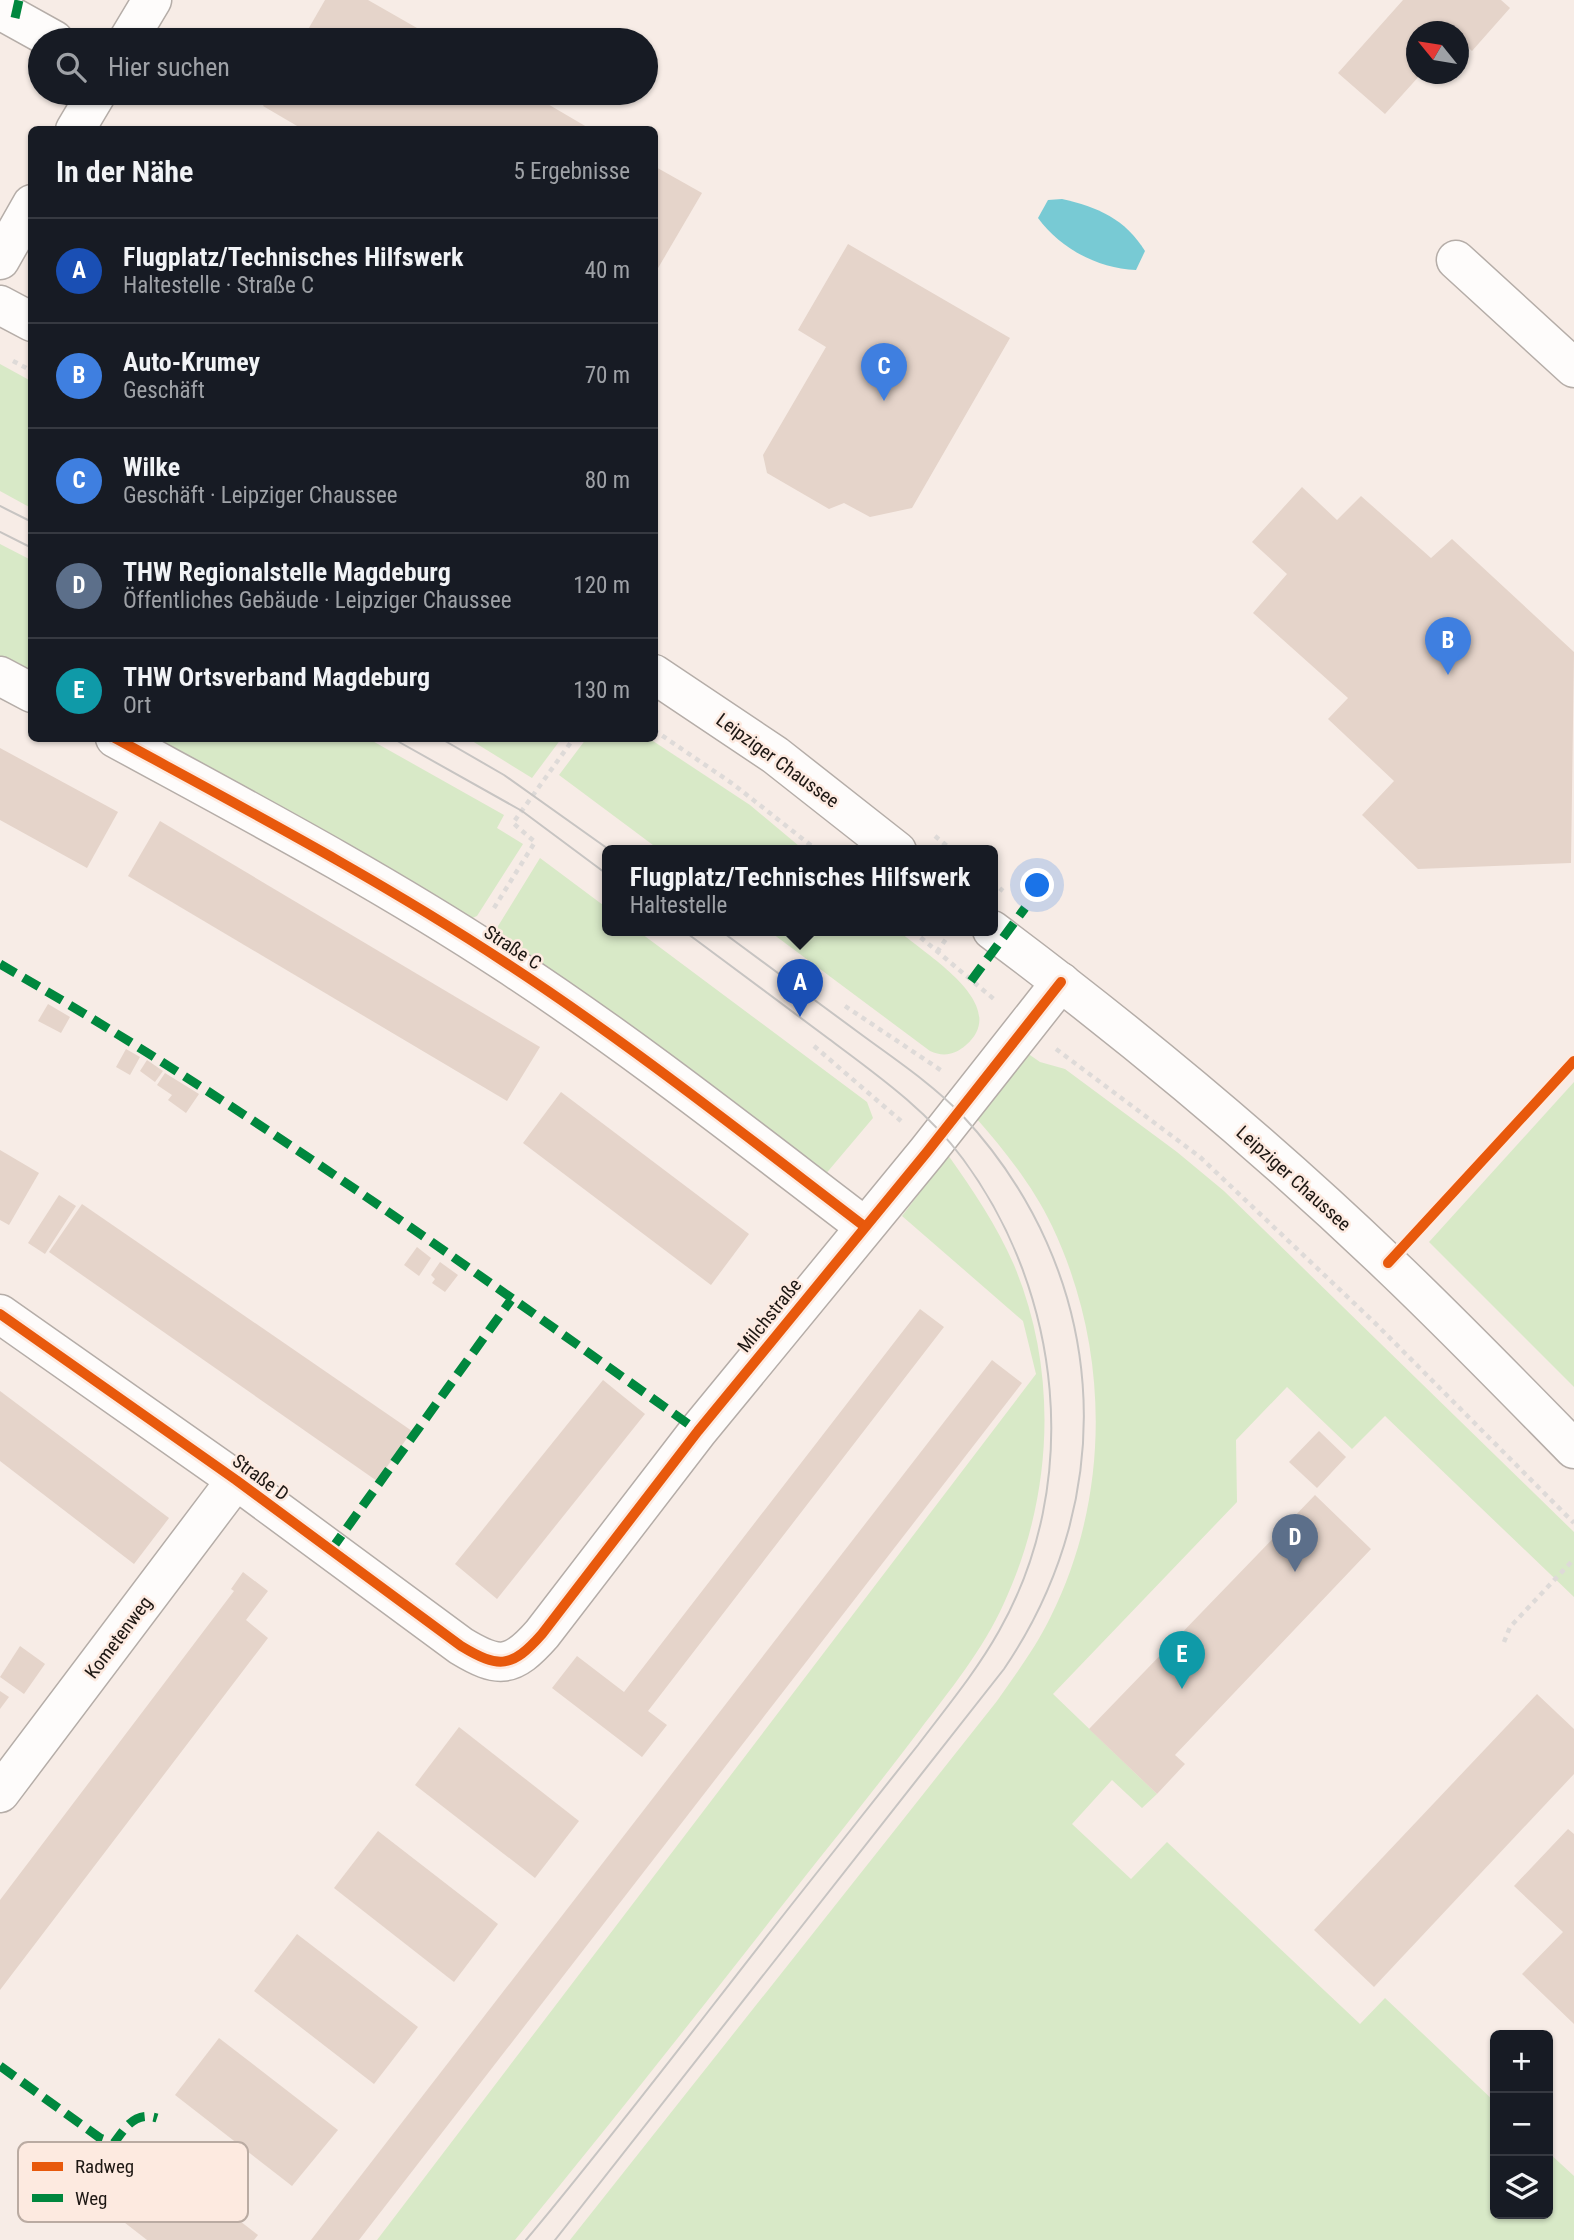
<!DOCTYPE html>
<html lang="de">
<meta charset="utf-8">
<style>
body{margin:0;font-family:"Roboto Condensed",sans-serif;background:#20242c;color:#f1f3f6}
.controls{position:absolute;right:21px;bottom:21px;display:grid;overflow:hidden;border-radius:10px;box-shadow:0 2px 5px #0004}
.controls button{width:63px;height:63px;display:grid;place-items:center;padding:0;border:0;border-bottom:2px solid #363941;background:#171b24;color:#f1f3f6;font:35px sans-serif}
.compass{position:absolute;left:1406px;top:21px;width:63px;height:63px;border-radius:50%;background:#171b24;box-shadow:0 2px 5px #0004;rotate:300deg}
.you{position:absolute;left:1038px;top:886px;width:24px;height:24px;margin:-18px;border:5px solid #fff;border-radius:50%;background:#1a73e8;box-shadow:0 0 0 10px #1a73e833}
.badge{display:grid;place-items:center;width:46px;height:46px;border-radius:50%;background:#d93025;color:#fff;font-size:23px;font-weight:700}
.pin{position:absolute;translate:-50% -58px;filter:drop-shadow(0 2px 4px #0008)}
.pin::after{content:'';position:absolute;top:37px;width:24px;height:21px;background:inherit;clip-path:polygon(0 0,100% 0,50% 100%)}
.popup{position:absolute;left:602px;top:845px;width:396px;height:91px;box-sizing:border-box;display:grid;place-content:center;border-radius:10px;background:#171b24;filter:drop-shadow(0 2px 5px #0005);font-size:23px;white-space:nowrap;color:#9ea1a6}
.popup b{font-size:26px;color:#f1f3f6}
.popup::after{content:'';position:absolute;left:50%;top:100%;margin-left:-14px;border:14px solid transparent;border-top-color:#171b24}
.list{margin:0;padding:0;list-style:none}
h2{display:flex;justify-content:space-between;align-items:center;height:91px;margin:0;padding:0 28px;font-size:30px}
h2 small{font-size:23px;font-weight:400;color:#9ea1a6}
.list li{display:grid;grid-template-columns:46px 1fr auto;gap:21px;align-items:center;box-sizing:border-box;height:105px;padding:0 28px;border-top:2px solid #363941}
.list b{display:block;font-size:26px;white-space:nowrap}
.list p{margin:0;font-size:23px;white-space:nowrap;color:#9ea1a6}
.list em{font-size:23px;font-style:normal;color:#9ea1a6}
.icon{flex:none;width:38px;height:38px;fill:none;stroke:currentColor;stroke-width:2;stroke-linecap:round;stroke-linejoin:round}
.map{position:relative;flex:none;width:1574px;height:2240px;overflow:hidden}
.search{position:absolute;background:#171b24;box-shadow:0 2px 5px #0004;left:28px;top:28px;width:630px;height:77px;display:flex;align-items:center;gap:18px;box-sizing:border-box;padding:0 24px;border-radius:38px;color:#9ea1a6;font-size:26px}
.panel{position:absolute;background:#171b24;box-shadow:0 2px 5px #0004;left:28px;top:126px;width:630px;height:616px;border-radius:10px}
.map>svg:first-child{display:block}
</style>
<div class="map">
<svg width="1574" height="2240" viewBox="0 0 1574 2240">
<rect width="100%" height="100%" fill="#f7ece6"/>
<g fill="#d8e9c7">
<polygon points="0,364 31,381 31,508 0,491"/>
<polygon points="0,544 31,560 31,673 0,656"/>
<polygon points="154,739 369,739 504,815 497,828 523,844 477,916 470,919"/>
<polygon points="469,739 561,738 561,739 532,778"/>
<polygon points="586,739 650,739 750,805 805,851 661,851 559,775"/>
<polygon points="540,858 607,908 608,931 638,931 867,1102 873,1118 824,1176 496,938 495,931"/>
<path d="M 769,931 L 899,931 C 927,956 1012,1005 966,1045 C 955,1055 943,1057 930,1051 Z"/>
<path d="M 1027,1053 L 1040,1062 L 1065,1069 L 1177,1152 L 1224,1191 L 1574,1532 L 1574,1597 L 1385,1416 L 1352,1449 L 1287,1387 L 1236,1440 L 1237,1502 L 1053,1694 L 1157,1794 L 1142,1808 L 1112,1780 L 1072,1824 L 1131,1879 L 1167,1842 L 1360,2024 L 1385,1998 L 1495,2102 L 1495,2214 L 1548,2214 L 1548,2152 L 1574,2176 L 1574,2240 L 570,2240 L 997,1701 C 1016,1674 1036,1647 1051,1616 C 1111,1496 1110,1348 1052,1226 C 1033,1186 1005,1151 976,1118 Z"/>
<polygon points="1574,1082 1574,1387 1429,1242"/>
<path d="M 948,1155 C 973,1190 997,1226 1014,1265 C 1059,1373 1053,1497 1004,1603 C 983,1650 950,1690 919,1731 C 879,1784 837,1836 796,1888 C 703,2006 611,2124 515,2240 L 377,2240 L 1036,1374 L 1023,1321 L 902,1216 Z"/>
</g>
<path fill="#78cad4" d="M 1062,199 C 1098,207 1125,219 1145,251 L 1136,270 C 1097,268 1061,249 1038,218 L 1048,200 Z"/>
<g fill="#e5d4ca">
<polygon points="325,0 368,0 438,40 302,40"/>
<polygon points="1403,0 1501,0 1510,8 1472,51 1459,39 1459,32 1416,32 1416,74 1421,74 1385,114 1338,73"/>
<polygon points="271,93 529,93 592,130 304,130 263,106"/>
<polygon points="654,166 702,193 654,275"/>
<polygon points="848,244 1010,338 912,508 870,517 844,503 829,509 767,473 763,455 826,347 798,330"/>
<polygon points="1302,487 1337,520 1361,496 1431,558 1452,539 1574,652 1571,863 1418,869 1362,815 1394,781 1328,719 1348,698 1253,613 1287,574 1252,542"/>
<polygon points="0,748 118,812 87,868 0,820"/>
<polygon points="160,821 540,1047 507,1101 128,876"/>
<polygon points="48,1004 70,1017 61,1033 38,1021"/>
<polygon points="126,1049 140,1057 130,1075 116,1067"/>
<polygon points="147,1060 163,1071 155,1082 140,1071"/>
<polygon points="165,1073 199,1094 186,1113 168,1100 172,1095 157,1085"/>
<polygon points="561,1092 749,1234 711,1285 523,1143"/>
<polygon points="0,1150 39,1173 9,1225 0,1220"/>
<polygon points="59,1195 76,1206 45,1254 28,1243"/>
<polygon points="82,1204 412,1431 377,1481 49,1252"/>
<polygon points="417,1247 431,1258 419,1276 404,1265"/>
<polygon points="440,1262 458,1275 445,1292 432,1283 435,1279 431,1275"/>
<polygon points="920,1309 944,1327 648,1711 667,1725 642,1757 552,1688 577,1656 624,1692"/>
<polygon points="992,1360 1022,1383 359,2240 311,2240"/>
<polygon points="603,1380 645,1414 497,1599 455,1564"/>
<polygon points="0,1391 169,1518 134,1564 0,1461"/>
<polygon points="1319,1431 1346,1457 1317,1488 1289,1462"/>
<polygon points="1315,1495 1371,1549 1175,1755 1185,1764 1157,1794 1089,1729"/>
<polygon points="243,1572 268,1591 246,1620 268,1638 0,1990 0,1900 234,1591 231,1589"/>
<polygon points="20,1646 45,1664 24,1694 0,1677"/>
<polygon points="0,1691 9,1697 0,1709"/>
<polygon points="1537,1694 1574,1729 1574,1774 1374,1987 1314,1930"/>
<polygon points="459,1727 579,1821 535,1878 415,1785"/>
<polygon points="1568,1829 1574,1834 1574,2024 1522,1974 1563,1932 1514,1886"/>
<polygon points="378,1831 498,1924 454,1982 334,1888"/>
<polygon points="297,1934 418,2027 374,2084 254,1991"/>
<polygon points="219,2038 338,2130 292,2186 175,2095"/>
<polygon points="137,2141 258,2235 254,2240 147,2240 93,2198"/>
</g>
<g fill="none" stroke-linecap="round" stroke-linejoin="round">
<g stroke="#b5ada8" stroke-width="41">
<g id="minor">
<polyline points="0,10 54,40"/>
<polyline points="128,40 152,0"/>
<polyline points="75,130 97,93"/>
<polyline points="0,260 32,204"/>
<polyline points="1456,260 1574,368"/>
<polyline points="0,676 32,693"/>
<path d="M 115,738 C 247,810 380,880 506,963 C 630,1044 746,1136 864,1226"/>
<path d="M 0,1314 L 236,1480 L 461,1646 C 499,1669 512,1668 542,1634 L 698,1431 L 927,1152 L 1061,982"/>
<polyline points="0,1793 236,1480"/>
</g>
</g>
<g stroke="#b5ada8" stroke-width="41">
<g id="major">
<polyline points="0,305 32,322"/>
<polyline points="654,674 775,755 897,851"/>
<path d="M 992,930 C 1131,1034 1265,1145 1390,1265 C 1453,1325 1513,1387 1574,1449"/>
</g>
</g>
<g stroke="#dedad8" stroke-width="4.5" stroke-dasharray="5 5" stroke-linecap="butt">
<polyline points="137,101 142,93"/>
<polyline points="13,361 32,371"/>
<polyline points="654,730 733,784 818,851"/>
<polyline points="935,836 953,851"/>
<polyline points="992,882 1003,891"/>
<polyline points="494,908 535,842 513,823 574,738"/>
<polyline points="913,931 995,1000"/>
<polyline points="937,952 946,939"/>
<polyline points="845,1006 942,1071"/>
<polyline points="814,1046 901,1121"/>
<polyline points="1056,1049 1200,1157 1376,1324 1574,1523"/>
<polyline points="1504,1642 1510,1627 1574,1559"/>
</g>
<use href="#minor" stroke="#fefcfb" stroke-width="38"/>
<use href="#major" stroke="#fefcfb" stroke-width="38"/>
<g stroke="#c7c4c2" stroke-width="2">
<polyline points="0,506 32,522"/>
<polyline points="0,532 32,548"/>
<polyline points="392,738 522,811 608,875"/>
<polyline points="440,738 504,775 611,851"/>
<path d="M 526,2240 C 619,2129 706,2013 796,1899 C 837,1848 877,1796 918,1745 C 946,1708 976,1672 999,1631 C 1083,1483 1062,1293 963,1159 C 927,1110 877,1075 829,1039 C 780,1003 732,967 684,931"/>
<path d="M 555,2240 L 1004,1669 C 1124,1492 1108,1271 961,1114 C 932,1084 896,1060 862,1035 C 815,1000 768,966 721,931"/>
</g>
<g stroke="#00873e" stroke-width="9" stroke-dasharray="18 9" stroke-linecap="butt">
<polyline points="15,18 19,0"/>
<path d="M 0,964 C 243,1104 470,1268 698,1431"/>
<polyline points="971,981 1025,908"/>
<polyline points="331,1550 511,1300"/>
<path d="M 0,2066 L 100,2138 L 114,2143 C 126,2127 135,2111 157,2118"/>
</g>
<g stroke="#fdeae0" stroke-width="15">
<g id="cycleway">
<path d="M 115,738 C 247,810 380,880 506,963 C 630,1044 746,1136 864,1226"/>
<polyline points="1388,1263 1574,1061"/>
<path d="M 0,1314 L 236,1480 L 461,1646 C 499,1669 512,1668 542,1634 L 698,1431 L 927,1152 L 1061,982"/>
</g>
</g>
<use href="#cycleway" stroke="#e8590c" stroke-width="10"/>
</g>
<g text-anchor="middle" stroke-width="5" stroke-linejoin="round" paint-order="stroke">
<g font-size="19" fill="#1d1713" stroke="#fdeae0">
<text transform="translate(778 760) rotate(36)" y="7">Leipziger Chaussee</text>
<text transform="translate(513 947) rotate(33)" y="7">Straße C</text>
<text transform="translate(1294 1178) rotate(42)" y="7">Leipziger Chaussee</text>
<text transform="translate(769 1315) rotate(-51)" y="7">Milchstraße</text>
<text transform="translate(261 1477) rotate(36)" y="7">Straße D</text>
<text transform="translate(118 1637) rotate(-53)" y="7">Kometenweg</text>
</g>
</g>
<rect x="18" y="2142" width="230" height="80" rx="10" fill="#fdeae0" stroke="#baaba2" stroke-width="2"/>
<rect x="32" y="2162" width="31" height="9" fill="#e8590c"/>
<rect x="32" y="2194" width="31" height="8" fill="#00873e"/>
<g font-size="19" fill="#1d1713">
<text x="75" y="2173">Radweg</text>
<text x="75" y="2205">Weg</text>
</g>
</svg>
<div class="controls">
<button>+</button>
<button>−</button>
<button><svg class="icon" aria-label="layers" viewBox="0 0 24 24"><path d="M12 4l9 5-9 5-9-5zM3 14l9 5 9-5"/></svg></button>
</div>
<svg class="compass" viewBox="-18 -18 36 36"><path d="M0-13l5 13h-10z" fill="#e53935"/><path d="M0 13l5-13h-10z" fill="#9ea1a6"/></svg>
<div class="you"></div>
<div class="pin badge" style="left:800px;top:1017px;background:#1a4fb4">A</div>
<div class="popup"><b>Flugplatz/Technisches Hilfswerk</b>Haltestelle</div>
<div class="pin badge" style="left:1448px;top:675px;background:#3f7fe0">B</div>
<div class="pin badge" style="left:884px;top:401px;background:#3f7fe0">C</div>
<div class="pin badge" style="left:1295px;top:1572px;background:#5c6f8a">D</div>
<div class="pin badge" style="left:1182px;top:1689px;background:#0f9aa8">E</div>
<div class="search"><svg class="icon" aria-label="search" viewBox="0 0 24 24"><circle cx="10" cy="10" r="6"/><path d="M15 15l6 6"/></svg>Hier suchen</div>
<section class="panel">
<h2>In der Nähe<small>5 Ergebnisse</small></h2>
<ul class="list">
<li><span class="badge" style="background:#1a4fb4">A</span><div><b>Flugplatz/Technisches Hilfswerk</b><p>Haltestelle · Straße C</p></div><em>40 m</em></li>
<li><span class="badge" style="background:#3f7fe0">B</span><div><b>Auto-Krumey</b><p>Geschäft</p></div><em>70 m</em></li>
<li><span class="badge" style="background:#3f7fe0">C</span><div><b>Wilke</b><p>Geschäft · Leipziger Chaussee</p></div><em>80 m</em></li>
<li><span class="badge" style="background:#5c6f8a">D</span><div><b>THW Regionalstelle Magdeburg</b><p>Öffentliches Gebäude · Leipziger Chaussee</p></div><em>120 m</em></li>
<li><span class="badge" style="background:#0f9aa8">E</span><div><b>THW Ortsverband Magdeburg</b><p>Ort</p></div><em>130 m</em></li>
</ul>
</section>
</div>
